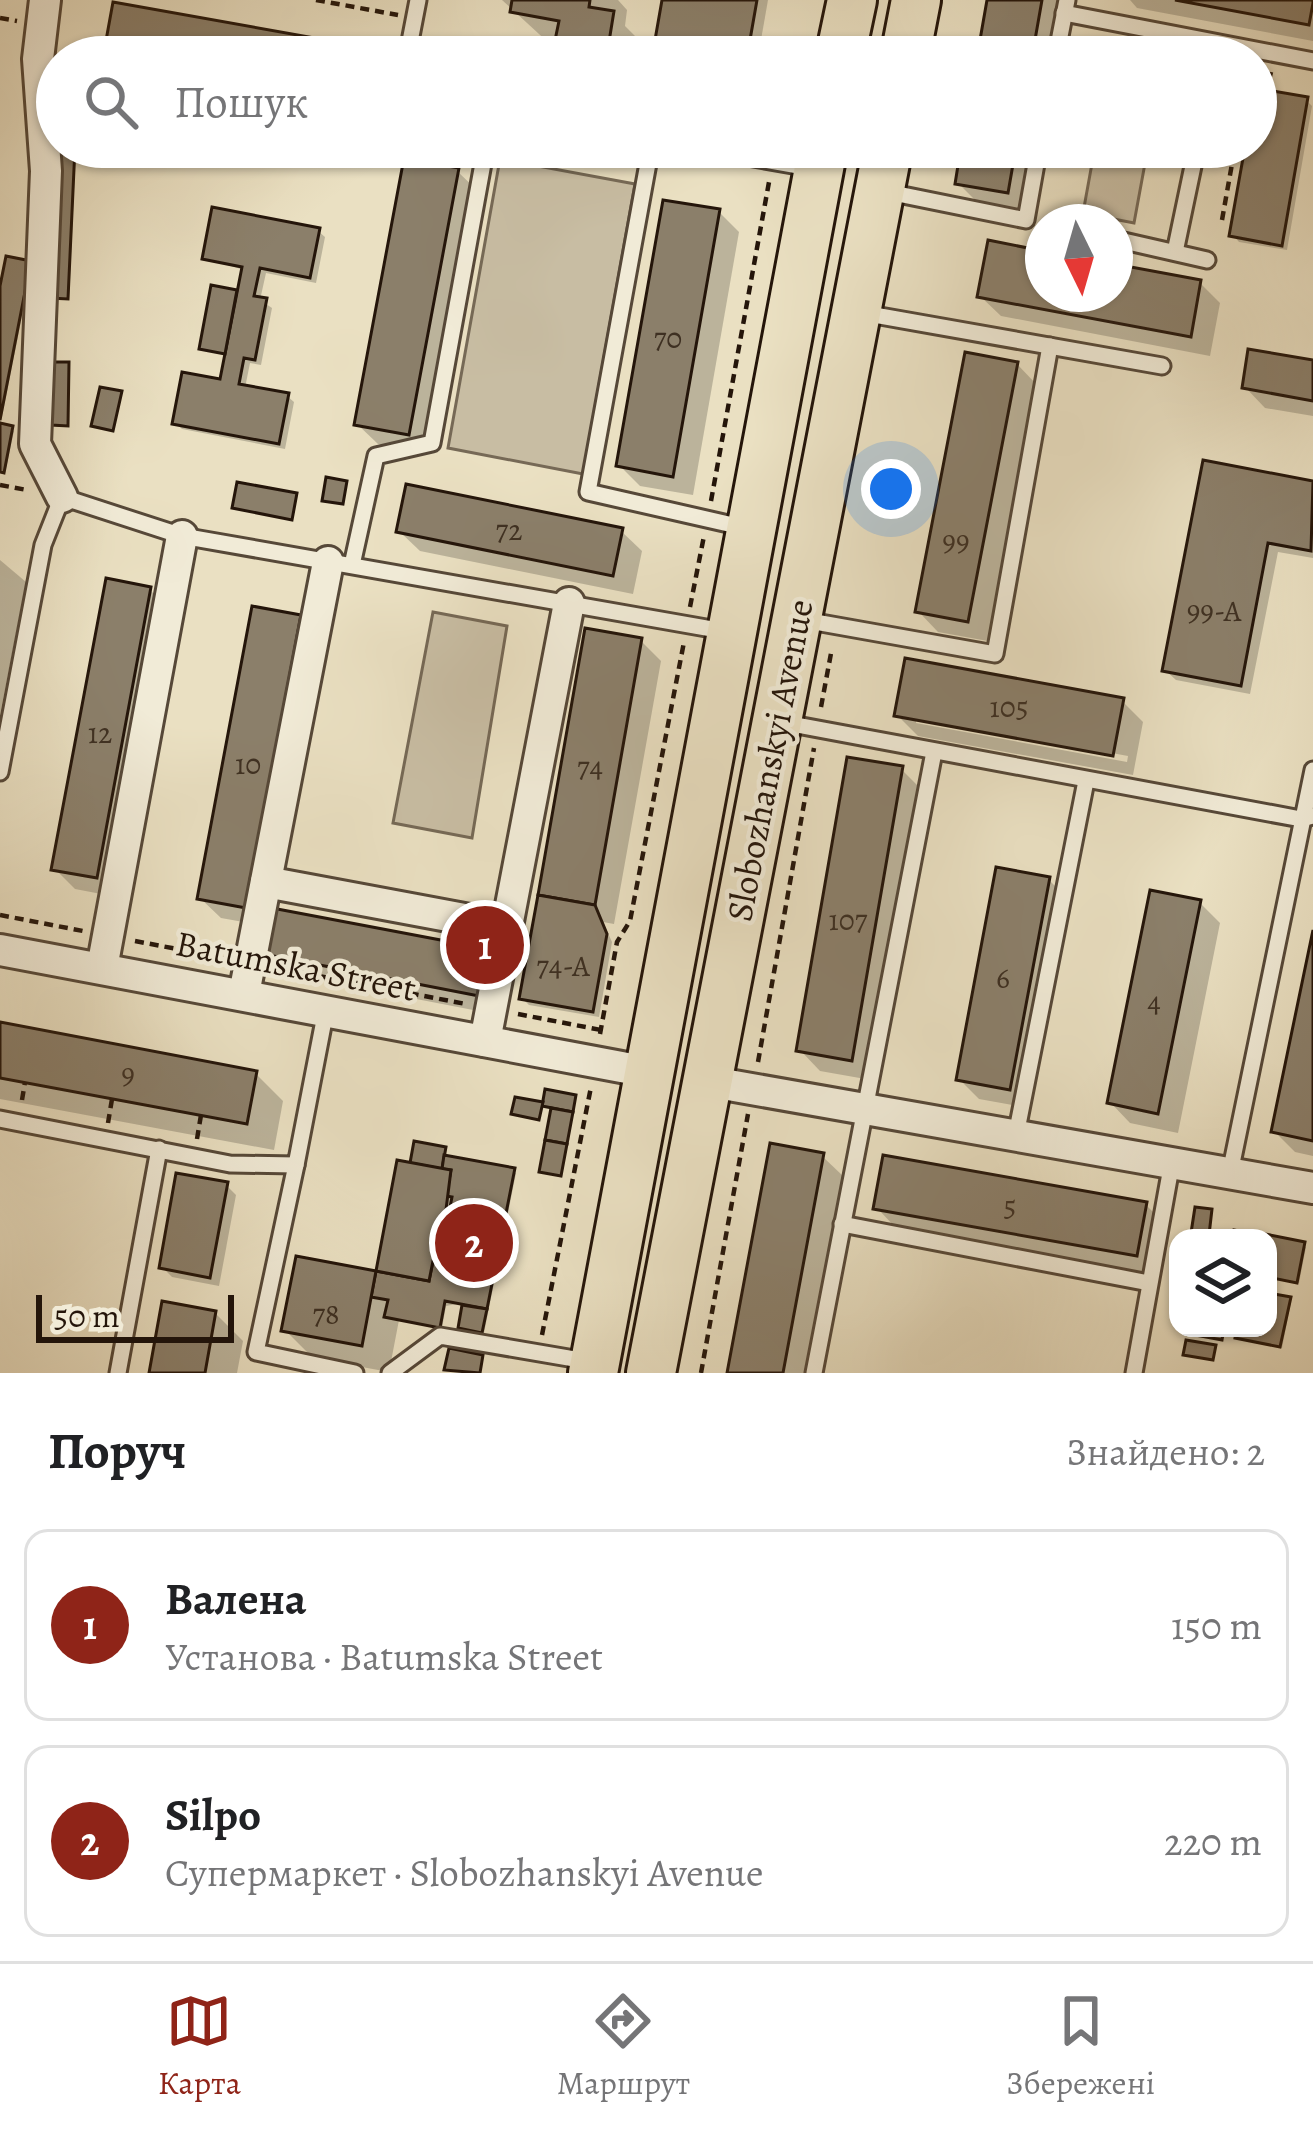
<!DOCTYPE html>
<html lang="uk">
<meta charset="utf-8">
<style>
body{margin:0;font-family:Alegreya,serif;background:#f6f6f6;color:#202124}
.controls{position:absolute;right:36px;bottom:36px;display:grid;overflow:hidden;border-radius:24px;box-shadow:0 3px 9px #0004}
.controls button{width:108px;height:108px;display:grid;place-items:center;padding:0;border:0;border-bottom:3px solid #e0e0e0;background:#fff;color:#202124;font:60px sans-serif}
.compass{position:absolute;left:1025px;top:204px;width:108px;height:108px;border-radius:50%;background:#fff;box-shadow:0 3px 9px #0004;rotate:175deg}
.scale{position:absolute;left:36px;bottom:30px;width:198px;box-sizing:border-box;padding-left:12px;border:6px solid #24150a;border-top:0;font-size:33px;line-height:42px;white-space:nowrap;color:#24150a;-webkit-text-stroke:9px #f1ebd7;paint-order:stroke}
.you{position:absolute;left:891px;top:489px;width:42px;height:42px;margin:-30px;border:9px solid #fff;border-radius:50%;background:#1a73e8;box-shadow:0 0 0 18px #1a73e833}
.badge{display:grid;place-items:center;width:78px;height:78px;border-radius:50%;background:#8f2418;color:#fff;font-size:39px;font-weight:700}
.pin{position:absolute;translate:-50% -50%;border:6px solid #fff;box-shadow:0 3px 12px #0006}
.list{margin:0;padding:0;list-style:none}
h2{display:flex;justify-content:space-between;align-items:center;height:156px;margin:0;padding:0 48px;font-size:51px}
h2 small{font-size:39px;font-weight:400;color:#757577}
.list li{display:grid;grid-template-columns:78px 1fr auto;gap:36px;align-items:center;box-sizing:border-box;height:192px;margin:0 24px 24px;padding:0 24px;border:3px solid #e0e0e0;border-radius:24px}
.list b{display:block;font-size:45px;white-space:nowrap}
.list p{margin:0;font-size:39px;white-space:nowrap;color:#757577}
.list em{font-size:39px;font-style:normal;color:#757577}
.icon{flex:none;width:66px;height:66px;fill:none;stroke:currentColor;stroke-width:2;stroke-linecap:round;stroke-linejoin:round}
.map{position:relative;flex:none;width:1313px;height:1373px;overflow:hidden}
.search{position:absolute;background:#fff;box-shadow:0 3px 9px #0004;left:36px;right:36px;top:36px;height:132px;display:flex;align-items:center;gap:30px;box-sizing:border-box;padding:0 42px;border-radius:66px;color:#757577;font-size:45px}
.sheet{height:588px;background:#fff}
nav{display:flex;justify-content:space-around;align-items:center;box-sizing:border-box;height:168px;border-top:3px solid #e0e0e0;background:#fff;font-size:33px;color:#757577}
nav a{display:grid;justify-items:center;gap:6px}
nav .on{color:#8f2418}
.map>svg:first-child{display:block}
</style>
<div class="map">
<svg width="1313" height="1373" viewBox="0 0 1313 1373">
<rect width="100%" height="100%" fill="#eae0c2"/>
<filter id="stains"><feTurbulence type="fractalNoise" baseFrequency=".00167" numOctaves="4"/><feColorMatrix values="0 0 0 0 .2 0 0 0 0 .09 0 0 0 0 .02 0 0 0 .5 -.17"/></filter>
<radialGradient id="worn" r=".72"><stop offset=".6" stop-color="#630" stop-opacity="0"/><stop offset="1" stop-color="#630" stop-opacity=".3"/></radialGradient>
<g fill="#c8bda3" stroke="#766956" stroke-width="3">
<polygon points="1095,147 1148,147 1134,223 1083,213"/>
<polygon points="500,159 635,184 583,474 448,448"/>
<polygon points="433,612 507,626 472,838 393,823"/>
</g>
<g fill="#0003" fill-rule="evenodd">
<polygon points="502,0 618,0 627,10 625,26 647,48 646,57 564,57"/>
<polygon points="665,0 768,0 758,57 655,57"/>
<polygon points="990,0 1065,0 1055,57 980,57"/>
<polygon points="1130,0 1313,0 1313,41 1137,8"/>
<polygon points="1306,100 1312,106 1287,250 1239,242 1233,235 1248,147 1256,147 1256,101"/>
<polygon points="57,147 76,147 69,300 56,299"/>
<polygon points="964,147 1039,147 1028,212 978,203 958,183"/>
<polygon points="457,171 478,191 429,454 378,444 357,424"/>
<polygon points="719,212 739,232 693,495 640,486 619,465"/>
<polygon points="318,231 325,237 316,283 266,273 260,300 272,308 261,365 250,363 245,388 287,396 294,402 285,449 182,429 176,423 223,383 228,355 202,348 236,293 239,297 244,270 205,258"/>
<polygon points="1043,254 1043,294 1115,294 1115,267 1200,283 1220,303 1210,356 1001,316 980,296"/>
<polygon points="32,266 0,427 14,431 5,473 0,472 0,301"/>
<polygon points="1313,363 1313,416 1265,408 1245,387"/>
<polygon points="1017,364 1037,385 988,641 938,632 918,611"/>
<polygon points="68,365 69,427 57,427 54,424"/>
<polygon points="1205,464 1313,484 1313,558 1278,552 1250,694 1176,680 1165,670"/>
<polygon points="399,531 621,531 642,551 633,594 420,551"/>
<polygon points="0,560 26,582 0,715"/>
<polygon points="150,590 170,610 117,897 75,889 55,869"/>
<polygon points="299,618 320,639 269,910 486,952 499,1015 287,974 266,953 271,927 221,918 200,898"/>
<polygon points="641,641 661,661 614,924 603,922 612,942 599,1017 529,1005 522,998"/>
<path d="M 1122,701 L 1143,722 L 1133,775 L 918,736 L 897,715 ZM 916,717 L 1128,756 L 1127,762 L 916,723 Z"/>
<polygon points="901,769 922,790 871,1080 820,1071 800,1050"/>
<polygon points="1049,880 1069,900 1030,1108 979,1099 959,1079"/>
<polygon points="1200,903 1220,923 1178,1133 1130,1123 1110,1102"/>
<polygon points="1313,945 1313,1156 1295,1152 1274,1131"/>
<polygon points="0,1025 255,1073 283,1101 274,1150 0,1099"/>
<polygon points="574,1098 562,1177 545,1173 554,1109 545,1105"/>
<polygon points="445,1150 446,1158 516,1173 484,1333 461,1327 465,1305 457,1304 446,1306 442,1328 399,1320 389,1372 313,1358 285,1330 379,1275 419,1167"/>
<polygon points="822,1156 843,1176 806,1373 730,1373"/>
<polygon points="226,1185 236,1195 219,1286 172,1277 162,1267"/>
<polygon points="1146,1205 1166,1225 1157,1275 897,1229 877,1208"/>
<polygon points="1268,1239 1306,1247 1299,1283 1268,1277"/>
<polygon points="1268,1296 1291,1302 1282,1348 1238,1337 1240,1328 1268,1328"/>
<polygon points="215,1313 243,1341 237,1373 152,1373"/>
</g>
<g fill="#8b7f6a" stroke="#24150a" stroke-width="3">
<polygon points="512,0 590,0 589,7 614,11 608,48 582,43 580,55 553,50 559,21 510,12"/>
<polygon points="662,0 757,0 747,57 652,57"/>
<polygon points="987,0 1042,0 1032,57 977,57"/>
<polygon points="1175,0 1313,0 1313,3 1309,25"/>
<polygon points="113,2 382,50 381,57 103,57"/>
<polygon points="1256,88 1308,97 1282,246 1229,236 1245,147 1256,147"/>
<polygon points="57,147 75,147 68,299 50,298"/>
<polygon points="961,147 1016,147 1008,193 955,184"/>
<polygon points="404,158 459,168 409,435 354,425"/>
<polygon points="663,200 720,209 673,477 616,466"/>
<polygon points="212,207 320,228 310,278 260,268 254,296 267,298 255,360 244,358 239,384 289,393 279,444 172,424 182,372 220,379 242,267 202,259"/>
<polygon points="988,240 1043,251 1043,294 1115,294 1115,264 1201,280 1191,337 977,297"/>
<polygon points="6,256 31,261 0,420 0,286"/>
<polygon points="211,285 237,290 225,354 199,349"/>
<polygon points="1248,349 1313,360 1313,401 1242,388"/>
<polygon points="965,352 1018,362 968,622 915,612"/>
<polygon points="53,362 69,362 68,426 51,425"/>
<polygon points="100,387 122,391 113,431 91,426"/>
<polygon points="0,423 13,426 4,473 0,472"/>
<polygon points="1203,460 1313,481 1311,551 1268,543 1241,686 1162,671"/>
<polygon points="326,477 347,481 343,504 322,501"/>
<polygon points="237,482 297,493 292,520 232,508"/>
<polygon points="406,484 623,528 613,576 396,532"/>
<polygon points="106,578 151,587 97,878 51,870"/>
<polygon points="252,606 301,615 246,908 197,899"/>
<polygon points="585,628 642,638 595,905 538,895"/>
<polygon points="905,658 1124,698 1113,756 894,716"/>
<polygon points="847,757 903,766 852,1061 796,1051"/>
<polygon points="996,867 1050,877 1010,1090 956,1080"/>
<polygon points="1150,890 1201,900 1158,1114 1107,1103"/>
<polygon points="538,895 595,905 607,934 593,1012 519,999"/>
<polygon points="272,908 488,949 479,996 263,954"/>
<polygon points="1313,930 1313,1141 1271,1132"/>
<polygon points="0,1022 257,1071 247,1124 0,1078"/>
<polygon points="545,1089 576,1095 573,1112 542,1106"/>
<polygon points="515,1097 543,1102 539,1120 511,1114"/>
<polygon points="551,1108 573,1112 567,1144 545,1140"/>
<polygon points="545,1140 567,1144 561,1176 539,1172"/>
<polygon points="414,1141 446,1147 442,1169 410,1163"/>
<polygon points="770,1143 824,1153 783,1373 727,1373"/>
<polygon points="444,1155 515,1168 487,1309 445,1301 440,1328 384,1317 388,1300 371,1297 376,1271 429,1281 434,1256 440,1257 452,1197 446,1196 451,1170 442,1169"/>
<polygon points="883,1155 1147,1202 1137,1256 873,1209"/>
<polygon points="397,1160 451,1170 440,1257 434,1256 429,1281 376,1271"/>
<polygon points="176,1173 228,1182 210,1278 159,1268"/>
<polygon points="1195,1207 1212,1209 1209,1235 1191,1233"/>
<polygon points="1234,1230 1259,1235 1259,1238 1233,1238"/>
<polygon points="1260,1233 1305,1242 1297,1283 1268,1277 1268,1238 1259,1238"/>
<polygon points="296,1256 376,1271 362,1346 281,1331"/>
<polygon points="1268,1293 1291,1297 1280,1347 1235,1338 1237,1328 1268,1328"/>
<polygon points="162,1301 216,1311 205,1373 149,1373"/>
<polygon points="462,1305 487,1309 482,1333 458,1328"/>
<polygon points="1191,1328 1224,1328 1222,1340 1190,1334"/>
<polygon points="1186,1340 1216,1345 1213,1360 1183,1355"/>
<polygon points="449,1348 483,1355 480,1373 444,1370"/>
</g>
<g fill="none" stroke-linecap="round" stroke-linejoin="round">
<g stroke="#564838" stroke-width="21">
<g id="service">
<polyline points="1064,13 1313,61"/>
<polyline points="407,57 418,0"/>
<polyline points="1056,57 1067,0"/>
<polyline points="651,147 588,492 746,528"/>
<polyline points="691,147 810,168"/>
<polyline points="888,192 1026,220 1039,147"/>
<polyline points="1115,239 1207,260"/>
<polyline points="1175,252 1197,147"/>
<polyline points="863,313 1162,366"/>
<polyline points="352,565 376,456 432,443 486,147"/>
<polyline points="804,620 995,654 1050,346"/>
<polyline points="786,723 1301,819 1313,816"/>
<polyline points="0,772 43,545 62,497 182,536 729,632"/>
<polyline points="0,1119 230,1164 296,1165 326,1010"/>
<polyline points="1016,1135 1086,781"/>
<polyline points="296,1165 256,1352 355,1373"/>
<polyline points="1230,1173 1313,770"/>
<polyline points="842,1224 1149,1283"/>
<polyline points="118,1373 159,1149"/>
<polyline points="390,1373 440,1336 592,1362"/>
<polyline points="814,1373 934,752"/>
<polyline points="1134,1373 1172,1162"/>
</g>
</g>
<g stroke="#564838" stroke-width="36">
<g id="minor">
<polyline points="45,0 38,59 46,171 35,444 62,497"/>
<polyline points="266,882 507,927"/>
<polyline points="0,950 648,1072"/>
<polyline points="102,968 182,536"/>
<polyline points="244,994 328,562"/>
<polyline points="485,1041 569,603"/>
<polyline points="706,1081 1313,1188"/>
</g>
</g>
<g stroke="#24150a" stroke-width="54">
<g id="primary">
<polyline points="840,57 852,0"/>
<polyline points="905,57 916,0"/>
<polyline points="593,1373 823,147"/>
<polyline points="651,1373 888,147"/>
</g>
</g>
<g stroke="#24150a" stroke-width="4.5" stroke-dasharray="9 6" stroke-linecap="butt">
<polyline points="316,0 398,15"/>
<polyline points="0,18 17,21"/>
<polyline points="1256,77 1269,80 1271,72"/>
<polyline points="1222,220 1235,147"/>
<polyline points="0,485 27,490"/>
<polyline points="711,501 769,182"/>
<polyline points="690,607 704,536"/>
<polyline points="821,707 832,648"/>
<polyline points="0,915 83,931"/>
<polyline points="135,941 224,958"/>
<polyline points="277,968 466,1004"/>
<polyline points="518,1014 601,1030"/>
<polyline points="600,1034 617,942 630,921 684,642"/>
<polyline points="758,1062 814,748"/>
<polyline points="22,1100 25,1082"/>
<polyline points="108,1123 112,1099"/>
<polyline points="197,1139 201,1115"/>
<polyline points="542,1335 591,1087"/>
<polyline points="701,1373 748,1114"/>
</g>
<use href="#service" stroke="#f1ebd7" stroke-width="15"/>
<use href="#minor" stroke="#f1ebd7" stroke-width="30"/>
<use href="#primary" stroke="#eae0c2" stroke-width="48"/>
</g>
<g text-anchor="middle" stroke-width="9" stroke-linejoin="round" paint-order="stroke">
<g font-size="30" fill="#3e3022">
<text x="668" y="348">70</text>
<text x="509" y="540">72</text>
<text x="956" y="551">99</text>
<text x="1214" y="621">99-А</text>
<text x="1009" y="717">105</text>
<text x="100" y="743">12</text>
<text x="248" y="774">10</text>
<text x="590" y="777">74</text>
<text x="848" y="930">107</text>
<text x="563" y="976">74-А</text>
<text x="1003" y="988">6</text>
<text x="1154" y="1012">4</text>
<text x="128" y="1084">9</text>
<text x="1010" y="1216">5</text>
<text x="326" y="1324">78</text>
</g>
<g font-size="36" fill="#24150a" stroke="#f1ebd7">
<text transform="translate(769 760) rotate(-79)" y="13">Slobozhanskyi Avenue</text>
<text transform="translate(296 965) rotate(11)" y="13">Batumska Street</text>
</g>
</g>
<rect width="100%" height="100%" filter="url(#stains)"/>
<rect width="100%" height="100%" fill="url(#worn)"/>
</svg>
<div class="controls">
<button><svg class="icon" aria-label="layers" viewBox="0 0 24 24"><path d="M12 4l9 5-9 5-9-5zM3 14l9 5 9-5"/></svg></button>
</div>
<svg class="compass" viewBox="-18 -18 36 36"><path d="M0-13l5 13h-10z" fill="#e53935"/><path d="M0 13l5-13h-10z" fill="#757577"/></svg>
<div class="scale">50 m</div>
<div class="you"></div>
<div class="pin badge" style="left:485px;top:945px">1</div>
<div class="pin badge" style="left:474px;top:1243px">2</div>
<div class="search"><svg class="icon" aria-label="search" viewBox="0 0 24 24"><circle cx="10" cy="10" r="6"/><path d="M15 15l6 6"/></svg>Пошук</div>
</div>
<section class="sheet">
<h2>Поруч<small>Знайдено: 2</small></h2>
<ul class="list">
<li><span class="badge">1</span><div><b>Валена</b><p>Установа · Batumska Street</p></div><em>150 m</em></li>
<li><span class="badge">2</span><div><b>Silpo</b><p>Супермаркет · Slobozhanskyi Avenue</p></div><em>220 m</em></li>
</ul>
</section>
<nav>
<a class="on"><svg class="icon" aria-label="map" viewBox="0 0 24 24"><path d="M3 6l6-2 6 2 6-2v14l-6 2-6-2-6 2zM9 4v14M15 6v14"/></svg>Карта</a>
<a><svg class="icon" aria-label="directions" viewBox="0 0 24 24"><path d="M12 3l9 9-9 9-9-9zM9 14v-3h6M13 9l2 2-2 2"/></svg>Маршрут</a>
<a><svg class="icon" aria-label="saved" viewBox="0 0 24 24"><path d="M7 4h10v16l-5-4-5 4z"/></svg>Збережені</a>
</nav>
